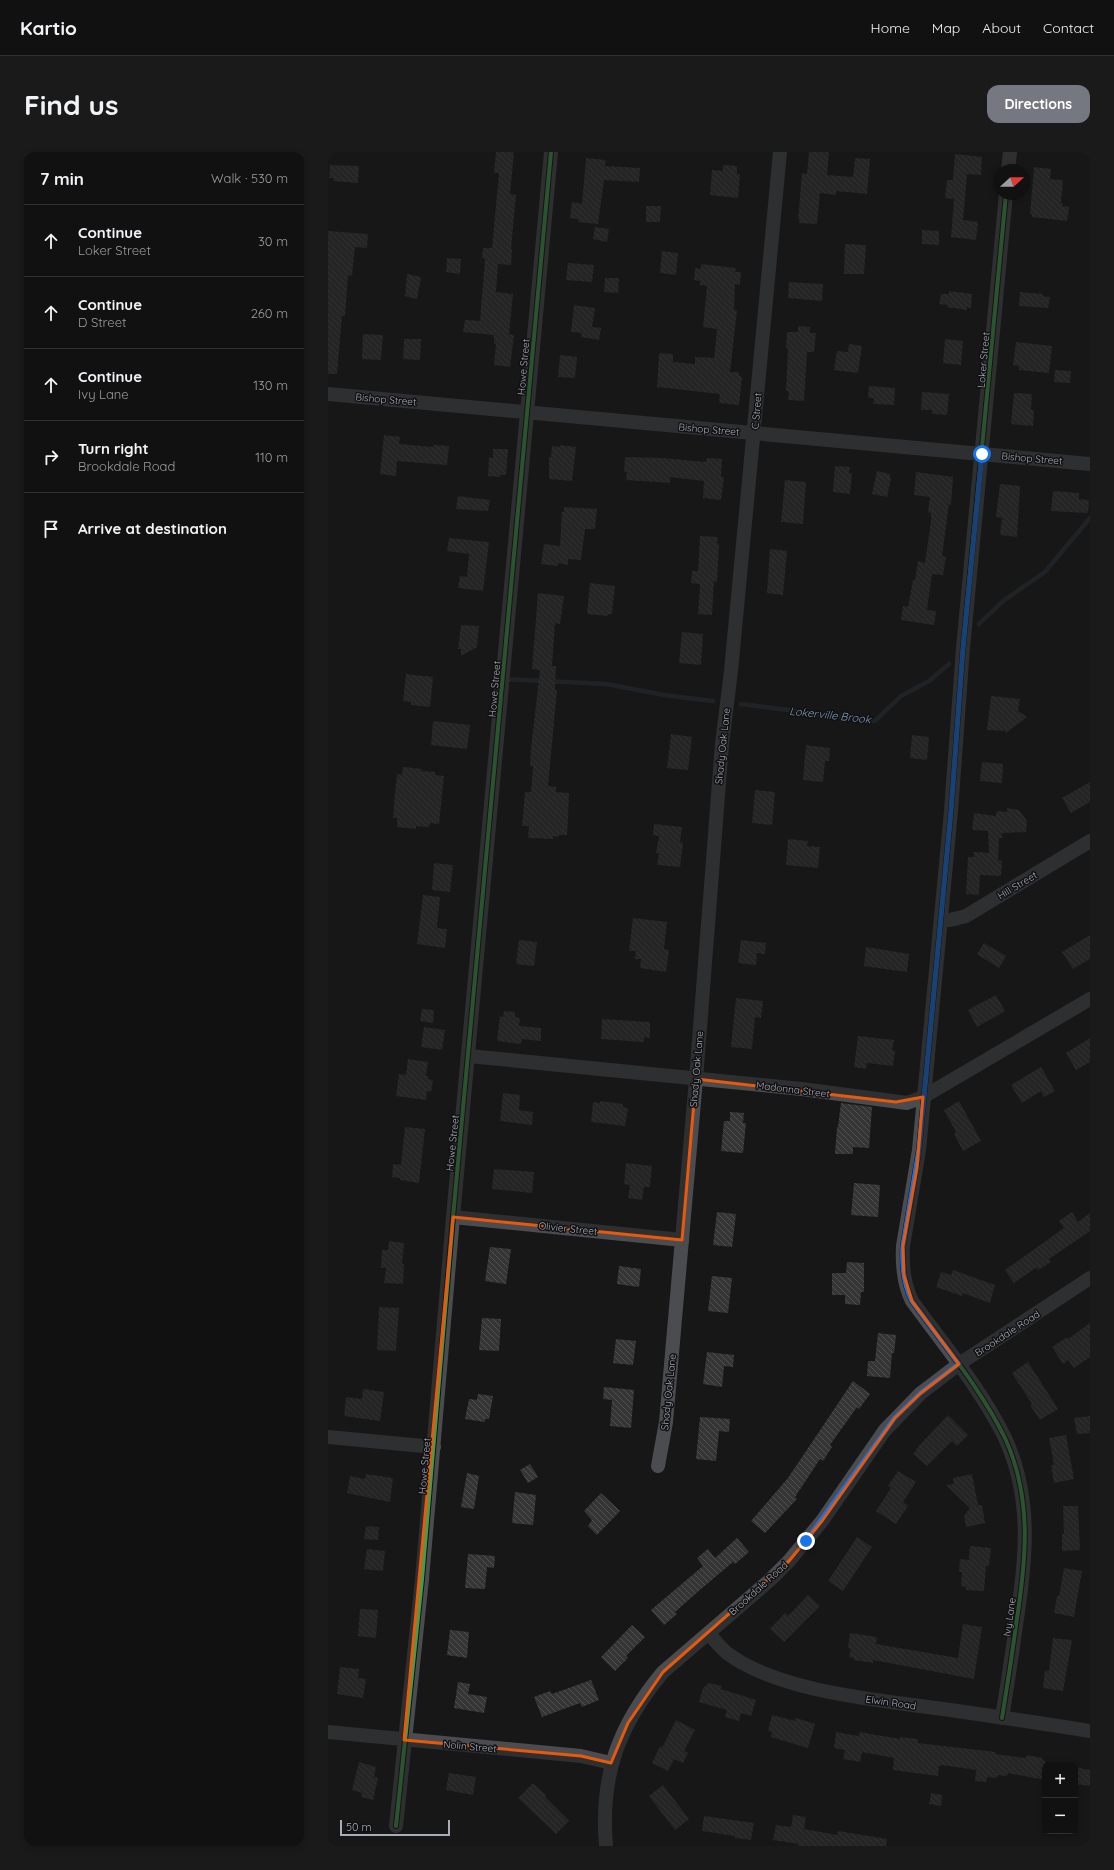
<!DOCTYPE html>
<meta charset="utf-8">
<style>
body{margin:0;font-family:Quicksand,sans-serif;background:#1a1a1a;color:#f1f3f6}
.controls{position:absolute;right:12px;bottom:12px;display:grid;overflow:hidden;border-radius:8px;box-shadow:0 2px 6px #0003}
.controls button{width:36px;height:36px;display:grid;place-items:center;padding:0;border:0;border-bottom:1px solid #303131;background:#111;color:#f1f3f6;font:20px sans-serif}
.compass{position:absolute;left:666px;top:12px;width:36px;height:36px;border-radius:50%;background:#111;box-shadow:0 2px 6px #0003;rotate:69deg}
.scale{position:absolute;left:12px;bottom:10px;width:110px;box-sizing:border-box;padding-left:4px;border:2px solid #a8adb8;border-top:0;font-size:11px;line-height:14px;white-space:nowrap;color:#a8adb8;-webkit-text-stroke:3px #111113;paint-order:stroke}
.stop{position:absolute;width:12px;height:12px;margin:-9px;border:3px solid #1a73e8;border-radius:50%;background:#fff}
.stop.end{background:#1a73e8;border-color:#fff;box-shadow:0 1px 4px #0008}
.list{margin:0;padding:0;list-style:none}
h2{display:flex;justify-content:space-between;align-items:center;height:52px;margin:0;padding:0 16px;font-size:17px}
h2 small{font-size:13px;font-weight:400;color:#9c9d9f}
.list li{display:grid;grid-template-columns:26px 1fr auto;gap:12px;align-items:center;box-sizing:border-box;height:72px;padding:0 16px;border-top:1px solid #303131}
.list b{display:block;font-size:15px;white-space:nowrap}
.list p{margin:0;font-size:13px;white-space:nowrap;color:#9c9d9f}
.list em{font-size:13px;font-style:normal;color:#9c9d9f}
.icon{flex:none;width:22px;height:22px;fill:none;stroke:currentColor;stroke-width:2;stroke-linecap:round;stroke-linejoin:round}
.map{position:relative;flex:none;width:762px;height:1694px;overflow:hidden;border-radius:12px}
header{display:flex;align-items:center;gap:24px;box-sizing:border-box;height:56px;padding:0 20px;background:#111;border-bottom:1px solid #303131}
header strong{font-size:19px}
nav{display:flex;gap:22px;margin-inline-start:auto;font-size:14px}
.intro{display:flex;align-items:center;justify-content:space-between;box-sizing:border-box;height:96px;padding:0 24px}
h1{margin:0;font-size:28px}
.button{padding:10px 18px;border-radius:12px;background:#757880;color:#fff;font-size:14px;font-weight:700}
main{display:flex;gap:24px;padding:0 24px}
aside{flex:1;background:#111;border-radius:12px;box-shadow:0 2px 6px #0003}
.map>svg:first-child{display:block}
</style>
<header>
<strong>Kartio</strong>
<nav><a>Home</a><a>Map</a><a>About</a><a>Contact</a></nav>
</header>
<div class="intro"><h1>Find us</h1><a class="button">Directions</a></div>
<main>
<aside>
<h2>7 min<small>Walk · 530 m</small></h2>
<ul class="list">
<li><svg class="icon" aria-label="ahead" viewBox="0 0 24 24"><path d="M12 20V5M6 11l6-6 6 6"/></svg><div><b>Continue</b><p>Loker Street</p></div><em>30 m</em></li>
<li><svg class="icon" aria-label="ahead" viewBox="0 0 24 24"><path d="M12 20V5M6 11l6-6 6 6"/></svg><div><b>Continue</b><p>D Street</p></div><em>260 m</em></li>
<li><svg class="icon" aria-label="ahead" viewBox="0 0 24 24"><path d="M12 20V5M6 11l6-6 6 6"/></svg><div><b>Continue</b><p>Ivy Lane</p></div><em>130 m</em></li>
<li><svg class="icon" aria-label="right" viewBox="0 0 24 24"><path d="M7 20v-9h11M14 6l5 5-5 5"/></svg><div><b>Turn right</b><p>Brookdale Road</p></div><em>110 m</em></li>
<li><svg class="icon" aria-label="arrive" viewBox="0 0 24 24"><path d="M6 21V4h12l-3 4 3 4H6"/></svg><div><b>Arrive at destination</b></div></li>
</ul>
</aside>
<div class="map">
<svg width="762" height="1694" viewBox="0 0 762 1694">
<defs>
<pattern id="building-back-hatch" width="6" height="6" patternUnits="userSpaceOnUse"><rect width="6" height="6" fill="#353536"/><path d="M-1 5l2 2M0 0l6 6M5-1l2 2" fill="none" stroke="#4f5051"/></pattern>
</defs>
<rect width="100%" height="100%" fill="#171717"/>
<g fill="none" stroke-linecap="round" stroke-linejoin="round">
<g stroke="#2a3239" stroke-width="4.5">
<polyline points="651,472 675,449 717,420 762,366"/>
<polyline points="176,527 278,532 336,543 385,549"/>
<polyline points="413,552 547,569 573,544 601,529 621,512"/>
</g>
</g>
<g fill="url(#building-back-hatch)">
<polygon points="168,0 186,0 182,42 188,43 183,97 184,97 183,113 170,112 168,140 185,142 181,182 186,183 182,215 166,213 168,192 166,191 166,183 135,180 137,168 152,169 157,107 154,106 155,96 164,96 171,21 166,21"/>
<polygon points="481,0 501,0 499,23 525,25 527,6 542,7 539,42 508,39 508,43 492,41 489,72 471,71 472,68 470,68 474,21 479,22"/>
<polygon points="627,2 654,5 653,23 639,22 635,68 650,70 648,88 623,85 626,47 617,46 619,28 625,28"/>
<polygon points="258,6 278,8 277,14 312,16 311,30 276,28 270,72 250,70 250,67 242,66 244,50 254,52"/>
<polygon points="2,13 31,14 30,31 5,29 5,26 1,26"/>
<polygon points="395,13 409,14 409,22 412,22 410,46 382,43 384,18 395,19"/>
<polygon points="706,15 723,17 722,27 735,28 733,51 735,51 734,54 741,55 739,69 704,65 704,62 702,62"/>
<polygon points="318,54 333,54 332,70 318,70"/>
<polygon points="267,75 281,77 279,90 265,87"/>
<polygon points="594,78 611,79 611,93 594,92"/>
<polygon points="0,79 40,82 39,96 27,95 24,124 20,123 17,164 14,164 9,222 0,222"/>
<polygon points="517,92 538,93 536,122 516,122"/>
<polygon points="334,99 350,101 348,123 332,121"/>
<polygon points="119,106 133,107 132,122 118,120"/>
<polygon points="240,111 266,113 264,130 238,128"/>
<polygon points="373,112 408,116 407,120 413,120 412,133 407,132 406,158 409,158 402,220 411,220 411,224 414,225 411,253 391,251 392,242 329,235 331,201 345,202 345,210 367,212 367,205 386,206 389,177 375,175 379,134 372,133 372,129 366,128 367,116 373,117"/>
<polygon points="79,122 93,125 89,147 77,144"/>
<polygon points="277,126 291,126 290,141 276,140"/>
<polygon points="461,130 495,132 494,149 460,146"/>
<polygon points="621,139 644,142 643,156 639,155 639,158 619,155 620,153 611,152 613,142 621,142"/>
<polygon points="692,140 715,142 714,144 722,145 720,156 691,154"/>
<polygon points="246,153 267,156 264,175 273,176 271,188 253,185 254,181 243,180"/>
<polygon points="470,174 482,175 482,181 488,181 486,200 479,200 476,249 460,248 461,239 458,239 460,196 458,196 459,180 470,180"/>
<polygon points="35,182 55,183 53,208 34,207"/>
<polygon points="76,187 93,187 92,208 75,207"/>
<polygon points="617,187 635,189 633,213 615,211"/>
<polygon points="688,190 724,194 721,221 691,218 691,214 685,213"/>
<polygon points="521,192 534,194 530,221 506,218 509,199 520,200"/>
<polygon points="232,203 249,205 247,226 230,225"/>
<polygon points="727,218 743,219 742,231 726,230"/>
<polygon points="541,234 567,236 566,253 545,252 546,246 540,246"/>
<polygon points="594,240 621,242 619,263 604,262 604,258 593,258"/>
<polygon points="686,241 704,242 703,258 706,258 705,274 683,272"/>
<polygon points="56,283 72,285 71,292 105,295 105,293 121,294 119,313 69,309 68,324 52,322"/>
<polygon points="232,293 248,295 244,329 221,327 221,305 223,306 224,294 232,295"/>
<polygon points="165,297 180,297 178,323 172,323 172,325 160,324 161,306 165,306"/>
<polygon points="297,305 334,306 378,310 379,306 394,307 393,325 396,325 393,348 375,346 376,329 342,325 342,331 298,328 299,320 296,320"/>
<polygon points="507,314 522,315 521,321 524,321 522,342 505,340"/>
<polygon points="549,319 562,322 562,325 563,326 559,345 544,342"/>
<polygon points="588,320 625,325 623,353 621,352 614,404 618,405 615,423 604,422 599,458 608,459 606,473 573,468 575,454 580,455 585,428 587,428 590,409 597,411 603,369 603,361 600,360 602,345 586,343"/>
<polygon points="457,328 478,330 475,372 453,370"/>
<polygon points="672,332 692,334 689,385 672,383 674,366 668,365"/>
<polygon points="725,339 751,341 751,347 761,348 760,361 723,359"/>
<polygon points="130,344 162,348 160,359 128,357"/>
<polygon points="236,355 269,357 267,377 257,377 253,408 240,407 240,413 230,411 230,414 213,412 216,392 232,394 234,360 236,360"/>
<polygon points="372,384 390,385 389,391 391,392 389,430 386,429 384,463 370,462 372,432 363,431 364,419 370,419"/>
<polygon points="121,386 161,390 155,439 130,436 132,424 139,425 141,402 119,399"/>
<polygon points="442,397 459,399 455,443 439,441"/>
<polygon points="262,431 287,434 284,462 280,462 280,464 259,462"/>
<polygon points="210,441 236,444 232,472 227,471 224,514 228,514 227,538 229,538 220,634 228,635 228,640 241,641 240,667 239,683 231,683 231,685 225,684 225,687 200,686 201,674 194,674 197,640 203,640 205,614 202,614 203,597 212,518 204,517"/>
<polygon points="133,473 151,474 149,495 133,504 133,497 130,497"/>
<polygon points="354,480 375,482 373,513 351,511"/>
<polygon points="78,522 105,525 102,555 83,553 83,550 75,549"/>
<polygon points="663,544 692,547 690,559 699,565 678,581 677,579 659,578"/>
<polygon points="105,569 142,573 139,597 103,593"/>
<polygon points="343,582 364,585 360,618 339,616"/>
<polygon points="584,583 601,585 599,608 582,606"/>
<polygon points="478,593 502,596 501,609 497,609 495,630 475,628"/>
<polygon points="654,610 675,612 674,631 652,629"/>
<polygon points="75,615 94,617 93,619 107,620 107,623 116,624 111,672 102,671 101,675 88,674 88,677 69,675 69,666 65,666 66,652 69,622 74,623"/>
<polygon points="762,630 762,650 743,661 734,646"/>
<polygon points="427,638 447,640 444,673 424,671"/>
<polygon points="679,656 691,658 699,669 698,680 674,681 674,686 671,686 670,708 674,709 673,724 652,723 651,743 638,742 640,705 646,705 646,700 661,701 660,679 644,678 646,661 668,664 669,659 679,660"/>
<polygon points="326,672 354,675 352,690 355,691 352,715 329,713 331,701 328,701 331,684 325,683"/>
<polygon points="460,687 480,689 479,694 492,695 490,716 458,713"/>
<polygon points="106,711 125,713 122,740 104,738"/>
<polygon points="95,743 112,745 109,776 119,777 117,796 89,792"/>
<polygon points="305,766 339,770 336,797 341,798 338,820 312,816 313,807 307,807 308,799 301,799"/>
<polygon points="762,783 762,807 745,817 734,800"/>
<polygon points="191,788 209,790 206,814 188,812"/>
<polygon points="413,788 438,791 437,802 429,801 428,813 410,811"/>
<polygon points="656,791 678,804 671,816 649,802"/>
<polygon points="538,795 581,802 579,820 536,814"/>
<polygon points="668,843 677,859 649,875 640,858"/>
<polygon points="408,846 435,849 433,866 427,865 424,897 403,895"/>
<polygon points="94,857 106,858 105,871 92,869"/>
<polygon points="176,859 187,860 187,865 192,866 191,874 213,876 213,889 194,887 193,892 169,889 172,864 175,865"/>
<polygon points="274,867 322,870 322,886 316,885 316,890 273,887"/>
<polygon points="96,875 117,878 114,898 93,895"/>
<polygon points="530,884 566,888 564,898 567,899 565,914 539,911 538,917 526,915"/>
<polygon points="762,886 762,910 748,918 738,901"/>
<polygon points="80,907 100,910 98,924 101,924 100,927 105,928 103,940 99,939 98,948 68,944 71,922 78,923"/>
<polygon points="713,915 727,939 716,945 713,939 694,951 683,933"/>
<polygon points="175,941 192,943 191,958 205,960 204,973 172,969"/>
<polygon points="272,949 295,952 295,955 300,956 297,974 263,970 265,950 272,951"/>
<polygon points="631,949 653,989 635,999 626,982 628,980 616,958"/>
<polygon points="513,951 544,955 541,996 525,995 525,1002 507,1002 509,975 510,975"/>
<polygon points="402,960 416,961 415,971 418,971 415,1001 393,999 396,969 402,969"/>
<polygon points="77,975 97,977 91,1031 72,1028 72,1026 64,1025 65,1012 73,1013"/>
<polygon points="298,1011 324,1014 322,1035 316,1035 314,1048 300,1046 302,1033 296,1032"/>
<polygon points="166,1017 206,1020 204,1041 164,1037"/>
<polygon points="526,1031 552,1033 550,1065 523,1063"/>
<polygon points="389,1060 408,1062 404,1095 385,1093"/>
<polygon points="744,1060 750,1070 762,1061 762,1079 721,1107 723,1110 710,1118 709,1115 686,1131 677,1118 736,1076 731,1069"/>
<polygon points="61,1089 76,1091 74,1112 76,1112 75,1132 56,1131 58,1116 53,1116 54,1098 60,1098"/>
<polygon points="162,1095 183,1097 178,1132 157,1129"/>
<polygon points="519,1110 536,1111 536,1140 533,1140 532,1153 517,1152 517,1143 504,1143 504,1121 518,1121"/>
<polygon points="291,1114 313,1117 311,1135 289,1132"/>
<polygon points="625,1118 667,1133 662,1151 635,1141 634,1144 608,1135 613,1120 623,1123"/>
<polygon points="384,1124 404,1126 400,1161 380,1159"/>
<polygon points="51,1155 71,1156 68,1199 49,1198"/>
<polygon points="154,1166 173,1167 171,1199 151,1198"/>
<polygon points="762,1171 762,1205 746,1216 740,1208 735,1212 724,1195 739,1185 740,1187"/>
<polygon points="550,1181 568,1183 566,1201 564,1201 562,1226 539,1224 540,1209 547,1209"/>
<polygon points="288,1187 308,1189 305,1213 285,1211"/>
<polygon points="379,1200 406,1203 405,1215 396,1214 394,1235 375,1232"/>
<polygon points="700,1210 730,1257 712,1268 702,1253 704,1252 684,1221"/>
<polygon points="525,1229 542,1242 531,1257 529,1255 502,1293 504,1295 495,1309 492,1307 467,1345 469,1347 437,1381 423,1369 460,1326"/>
<polygon points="276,1235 306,1238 303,1276 282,1274 284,1248 275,1247"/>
<polygon points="35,1237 56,1240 52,1269 16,1264 18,1245 34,1247"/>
<polygon points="150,1242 165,1244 161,1267 157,1267 157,1270 137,1267 141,1247 149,1248"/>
<polygon points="620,1263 640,1283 629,1294 624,1289 599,1314 585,1302 589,1298 588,1297"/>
<polygon points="762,1264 762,1281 749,1282 746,1266"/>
<polygon points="372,1265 402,1267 401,1280 391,1279 388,1309 368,1307"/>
<polygon points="738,1283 746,1327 726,1331 723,1313 726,1313 721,1286"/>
<polygon points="202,1312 210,1325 200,1331 192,1318"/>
<polygon points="570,1319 588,1330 575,1350 580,1354 568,1372 548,1359 563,1336 560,1334"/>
<polygon points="139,1321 151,1324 146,1357 133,1355"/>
<polygon points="38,1322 65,1326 62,1350 19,1341 22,1324 37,1327"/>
<polygon points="644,1322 650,1353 654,1353 657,1371 638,1375 636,1364 642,1356 618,1333 626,1332 625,1326"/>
<polygon points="187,1340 208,1343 205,1373 184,1371"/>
<polygon points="273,1341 292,1359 269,1383 260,1374 264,1368 256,1359"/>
<polygon points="735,1354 750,1354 752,1398 734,1399 734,1382 736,1382"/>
<polygon points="38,1374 51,1375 50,1388 36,1387"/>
<polygon points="529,1385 544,1395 515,1439 500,1429"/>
<polygon points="409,1386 421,1400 407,1412 405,1410 373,1437 347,1460 349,1462 336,1473 323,1458 375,1414 369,1406 380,1397 387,1406"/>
<polygon points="642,1394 663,1396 661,1414 658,1414 656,1439 638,1438 638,1435 633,1434 634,1420 631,1420 632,1407 641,1408"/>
<polygon points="39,1397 57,1399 55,1419 36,1417"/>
<polygon points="140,1402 167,1404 166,1416 159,1415 157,1437 137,1436"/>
<polygon points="736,1416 754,1419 746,1465 726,1461 729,1444 731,1444"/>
<polygon points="480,1443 492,1454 456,1490 442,1477 457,1461 460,1464"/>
<polygon points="32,1457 50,1458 48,1486 30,1484"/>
<polygon points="635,1472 654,1475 646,1527 545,1508 545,1511 525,1508 526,1506 521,1505 523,1497 520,1496 522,1481 549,1485 548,1492 630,1506"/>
<polygon points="304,1473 317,1485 298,1504 300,1506 287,1519 273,1505"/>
<polygon points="122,1478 141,1480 139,1506 119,1503"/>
<polygon points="725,1486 744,1488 735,1539 715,1536 717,1518 721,1519"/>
<polygon points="12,1515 31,1517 30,1526 38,1527 35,1546 9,1542"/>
<polygon points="263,1528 271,1548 254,1555 252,1551 214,1565 206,1545 222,1539 224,1542"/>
<polygon points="130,1530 142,1532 140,1542 159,1545 156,1561 126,1556"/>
<polygon points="381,1531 394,1534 393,1537 428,1548 423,1564 413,1561 411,1569 397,1565 399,1558 371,1550 375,1536"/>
<polygon points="444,1563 467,1569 468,1566 487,1572 480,1596 443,1585 444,1580 440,1579"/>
<polygon points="348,1568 367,1578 356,1599 360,1601 355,1611 346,1607 340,1619 324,1611 332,1594 334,1596"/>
<polygon points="508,1580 531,1584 532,1580 572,1587 572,1585 590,1587 590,1591 668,1600 667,1602 698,1606 699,1603 714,1606 714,1608 717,1609 717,1628 680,1621 679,1624 670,1623 669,1626 659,1625 658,1630 647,1629 648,1618 614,1613 611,1614 610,1624 565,1618 566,1606 534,1600 532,1610 515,1607 517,1598 506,1596"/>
<polygon points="31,1610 48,1615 46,1625 50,1626 45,1648 33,1645 34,1641 24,1638"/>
<polygon points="747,1615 762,1618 762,1634 747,1632"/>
<polygon points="121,1621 148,1625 145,1643 118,1638"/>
<polygon points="205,1631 218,1643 217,1645 241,1669 228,1682 190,1646"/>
<polygon points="335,1633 361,1667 347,1678 321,1644"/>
<polygon points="603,1641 614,1643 613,1654 601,1652"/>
<polygon points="465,1663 478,1665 476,1677 509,1683 510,1679 559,1687 558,1694 470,1694 470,1692 445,1688 448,1673 463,1675"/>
<polygon points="376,1664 426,1671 423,1688 407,1686 407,1684 374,1679"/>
</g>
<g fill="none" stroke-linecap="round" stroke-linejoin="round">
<g stroke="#4b4c50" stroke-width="14">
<polyline points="680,18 682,0"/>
<polyline points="0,242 762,312"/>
<polyline points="613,768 622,768 638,764 762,689"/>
<polyline points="141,904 474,937 579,951 595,945 762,847"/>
<polyline points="125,1065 354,1088"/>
<polyline points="0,1285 106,1295"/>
<polyline points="330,1314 338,1270 368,927 394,592 403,519 452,0"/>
<path d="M 381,1481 C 386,1488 392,1495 399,1501 C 450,1540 552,1548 615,1557 C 664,1564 713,1571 762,1579"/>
<path d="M 674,1566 C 679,1535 684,1504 688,1473 C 698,1409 705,1347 677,1286 C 653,1237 616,1193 584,1149 C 575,1131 574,1113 575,1094 L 591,998 L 623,659 L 635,496 L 678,42"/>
<polyline points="0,1580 253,1604 283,1611"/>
<polyline points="68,1674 94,1427 125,1065 223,0"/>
<path d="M 278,1694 C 272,1624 290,1574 335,1520 L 442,1428 L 461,1409 L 494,1369 L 557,1278 L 593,1241 L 631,1212 L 762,1126"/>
</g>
<g stroke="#111113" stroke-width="6">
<g id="cycleway">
<path d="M 674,1566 C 679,1535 684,1504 688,1473 C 698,1409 705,1347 677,1286 C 653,1237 616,1193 584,1149 C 575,1131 574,1113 575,1094 L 591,998 L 623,659 L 635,496 L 678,42"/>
<polyline points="68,1674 94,1427 125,1065 223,0"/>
</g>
</g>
<use href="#cycleway" stroke="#469c4c" stroke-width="4"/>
</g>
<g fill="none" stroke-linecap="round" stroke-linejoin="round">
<path stroke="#1a73e8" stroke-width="5" d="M 478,1389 L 567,1266 L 593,1241 L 631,1212 L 584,1149 C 575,1131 574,1113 575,1094 L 591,998 L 623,659 L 635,496 L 654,302"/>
</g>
<path d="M0 0H762V1694H0ZM 368,927 L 568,950 L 595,945 L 589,1016 L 575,1094 L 576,1123 L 584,1149 L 631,1212 L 593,1241 L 567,1266 L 494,1369 L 461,1409 L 335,1520 L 300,1571 L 283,1611 L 253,1604 L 76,1588 L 125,1065 L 354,1088 Z" fill="#171717" fill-opacity=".55" fill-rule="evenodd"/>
<path fill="none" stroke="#e8590c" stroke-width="3" stroke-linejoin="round" d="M 368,927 L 568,950 L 595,945 L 589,1016 L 575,1094 L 576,1123 L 584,1149 L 631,1212 L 593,1241 L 567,1266 L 494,1369 L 461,1409 L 335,1520 L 300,1571 L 283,1611 L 253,1604 L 76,1588 L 125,1065 L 354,1088 Z"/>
<g text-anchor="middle" stroke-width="3" stroke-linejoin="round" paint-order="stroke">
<g font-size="10" fill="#a8adb8" stroke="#111113">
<text transform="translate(655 208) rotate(-85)" y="4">Loker Street</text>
<text transform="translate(195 215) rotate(-85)" y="4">Howe Street</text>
<text transform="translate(58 247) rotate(5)" y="4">Bishop Street</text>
<text transform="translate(428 259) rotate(-85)" y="4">C Street</text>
<text transform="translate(381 277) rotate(5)" y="4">Bishop Street</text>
<text transform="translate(704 306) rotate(5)" y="4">Bishop Street</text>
<text transform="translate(166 537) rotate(-85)" y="4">Howe Street</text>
<text transform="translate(394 594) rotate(-84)" y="4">Shady Oak Lane</text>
<text transform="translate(689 733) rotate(-31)" y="4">Hill Street</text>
<text transform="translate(368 917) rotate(-85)" y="4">Shady Oak Lane</text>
<text transform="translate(465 937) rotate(7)" y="4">Madonna Street</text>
<text transform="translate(124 991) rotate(-84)" y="4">Howe Street</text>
<text transform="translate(240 1076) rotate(6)" y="4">Olivier Street</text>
<text transform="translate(679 1181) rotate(-33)" y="4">Brookdale Road</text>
<text transform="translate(340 1240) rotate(-84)" y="4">Shady Oak Lane</text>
<text transform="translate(96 1314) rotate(-85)" y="4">Howe Street</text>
<text transform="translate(430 1436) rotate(-42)" y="4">Brookdale Road</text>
<text transform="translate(681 1465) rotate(-82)" y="4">Ivy Lane</text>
<text transform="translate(563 1550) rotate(8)" y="4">Elwin Road</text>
<text transform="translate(142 1594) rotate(5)" y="4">Nolin Street</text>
</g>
<g font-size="11" font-style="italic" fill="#7f9bb3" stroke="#111113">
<text transform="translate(502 563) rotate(6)" y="4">Lokerville Brook</text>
</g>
</g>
</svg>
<div class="controls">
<button>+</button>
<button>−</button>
</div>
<svg class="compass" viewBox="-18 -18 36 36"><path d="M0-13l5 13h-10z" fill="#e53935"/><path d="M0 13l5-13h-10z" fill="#9c9d9f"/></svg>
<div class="scale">50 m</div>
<div class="stop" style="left:654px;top:302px"></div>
<div class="stop end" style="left:478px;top:1389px"></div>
</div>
</main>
